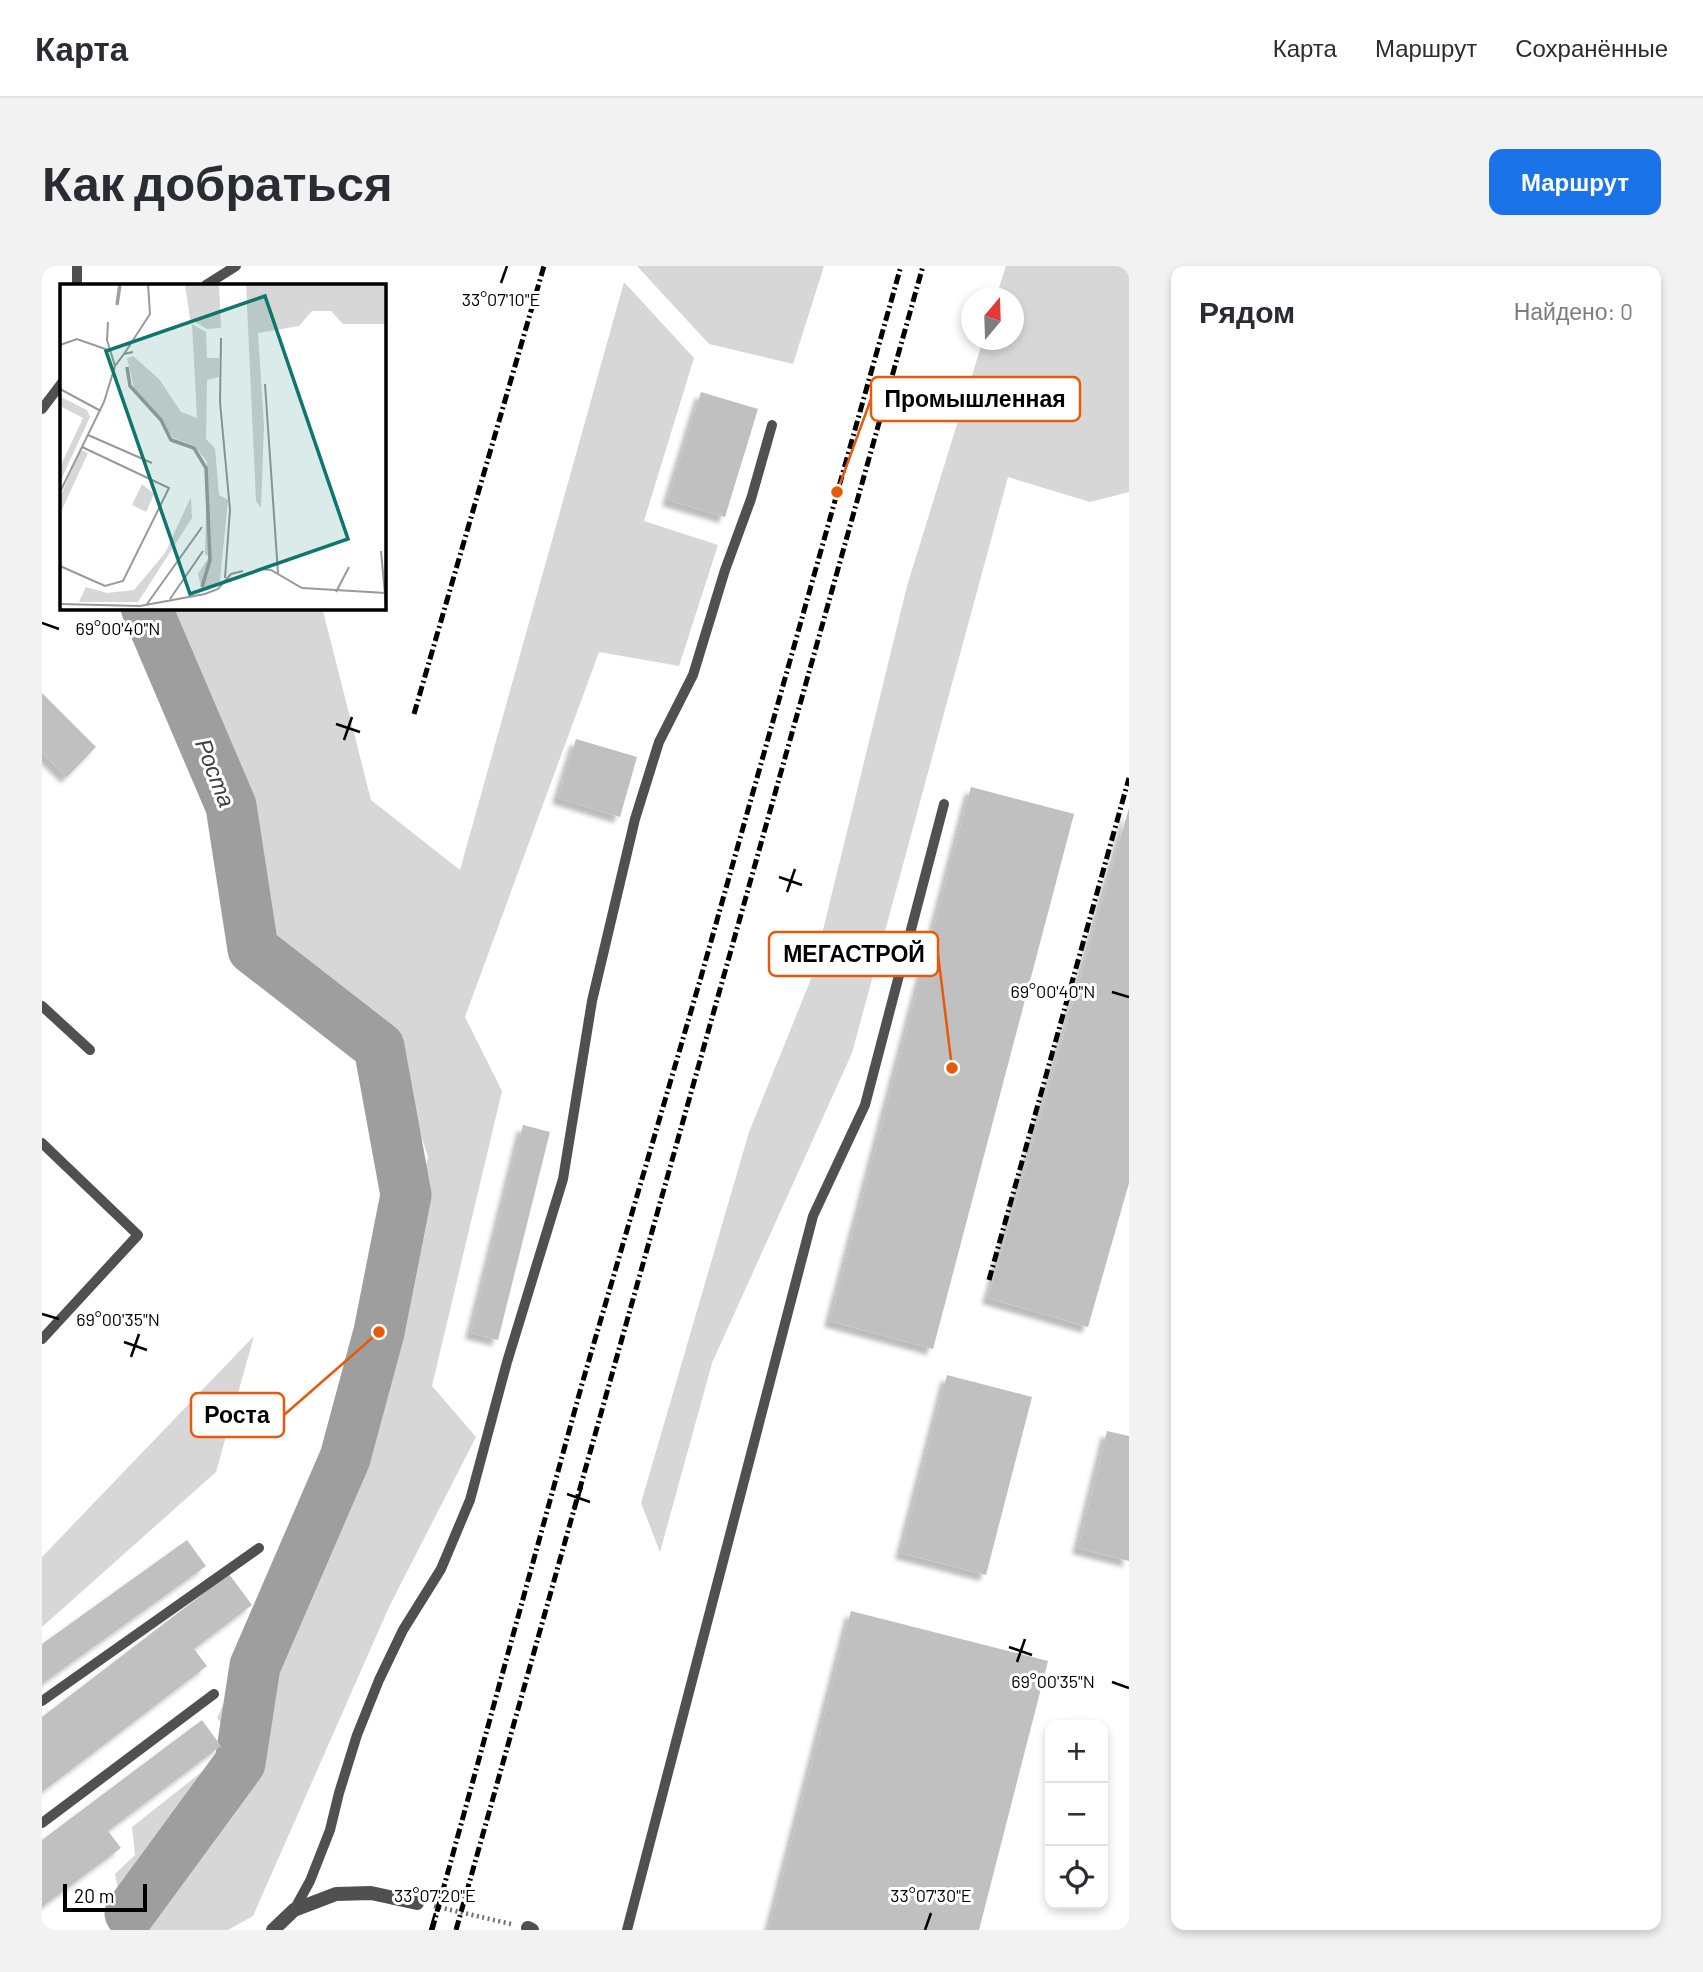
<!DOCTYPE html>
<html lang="ru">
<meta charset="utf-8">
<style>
body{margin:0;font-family:Barlow,sans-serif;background:#f2f2f3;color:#2b2b33}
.controls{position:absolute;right:21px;bottom:21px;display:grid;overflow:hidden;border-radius:14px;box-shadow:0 4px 10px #0003}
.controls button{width:63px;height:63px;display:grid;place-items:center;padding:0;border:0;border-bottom:2px solid #e1e1e2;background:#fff;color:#2b2b33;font:35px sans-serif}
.compass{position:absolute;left:919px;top:21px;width:63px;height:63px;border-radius:50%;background:#fff;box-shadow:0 4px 10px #0003;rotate:19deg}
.scale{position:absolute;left:21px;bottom:18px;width:84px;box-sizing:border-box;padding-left:7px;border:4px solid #000;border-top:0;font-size:19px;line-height:24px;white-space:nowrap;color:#000;-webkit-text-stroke:5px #fff;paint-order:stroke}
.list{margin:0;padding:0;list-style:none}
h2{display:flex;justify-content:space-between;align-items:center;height:91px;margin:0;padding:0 28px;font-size:30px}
h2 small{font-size:23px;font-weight:400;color:#7c7c81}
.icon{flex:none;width:38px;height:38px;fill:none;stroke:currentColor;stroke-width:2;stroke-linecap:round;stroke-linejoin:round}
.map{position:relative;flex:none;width:1087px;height:1664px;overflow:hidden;border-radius:14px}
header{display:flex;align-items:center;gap:42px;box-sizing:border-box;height:98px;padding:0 35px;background:#fff;border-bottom:2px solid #e1e1e2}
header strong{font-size:33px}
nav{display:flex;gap:38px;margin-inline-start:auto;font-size:24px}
.intro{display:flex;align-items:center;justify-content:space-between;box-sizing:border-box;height:168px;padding:0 42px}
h1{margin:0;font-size:49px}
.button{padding:18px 32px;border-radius:14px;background:#1a73e8;color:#fff;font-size:24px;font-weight:700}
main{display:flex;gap:42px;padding:0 42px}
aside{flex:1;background:#fff;border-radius:14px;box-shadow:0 4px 10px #0003}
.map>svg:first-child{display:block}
</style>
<header>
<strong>Карта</strong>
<nav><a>Карта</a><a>Маршрут</a><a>Сохранённые</a></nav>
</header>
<div class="intro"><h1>Как добраться</h1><a class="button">Маршрут</a></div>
<main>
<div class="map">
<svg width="1087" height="1664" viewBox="0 0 1087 1664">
<defs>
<filter id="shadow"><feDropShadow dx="-6" dy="6" stdDeviation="2" flood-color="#0004"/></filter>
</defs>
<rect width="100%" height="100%" fill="#fff"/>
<g fill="#d7d7d7">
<polygon points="595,0 782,0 751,98 667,78"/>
<polygon points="964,0 1087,0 1087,226 1048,236 966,211 810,787 670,1097 618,1286 599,1237 707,866 769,713 865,320 941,74 972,74 972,32 954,31"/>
<polygon points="582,16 652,92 602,255 676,279 637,400 557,386 423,751 460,825 390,1120 434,1171 347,1341 211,1650 186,1664 84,1664 73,1608 93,1589 90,1561 195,1478 175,1452 268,1253 302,1145 352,1046 386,891 347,768 225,677 196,532 104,341 280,341 329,534 418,604"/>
<polygon points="212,1070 174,1206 0,1361 0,1291"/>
</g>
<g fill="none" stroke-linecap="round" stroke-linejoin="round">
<polyline stroke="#9e9e9e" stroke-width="51" points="88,1647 198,1497 213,1400 303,1192 337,1066 364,929 337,781 211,683 189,540 104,341"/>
</g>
<g fill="#c0c0c0" filter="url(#shadow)">
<polygon points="659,126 716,143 683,251 626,234"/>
<polygon points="0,427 54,481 25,511 0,487"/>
<polygon points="534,473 595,491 578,551 516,532"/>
<polygon points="929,521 1032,548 891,1083 788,1055"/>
<polygon points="1087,542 1087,917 1046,1061 946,1032"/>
<polygon points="481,859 508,866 456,1074 429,1067"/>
<polygon points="905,1109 990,1131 944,1309 859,1287"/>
<polygon points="1065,1165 1087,1170 1087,1295 1036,1282"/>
<polygon points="145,1274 164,1300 0,1418 0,1378"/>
<polygon points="187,1308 210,1339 152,1383 165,1400 0,1526 0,1451"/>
<polygon points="809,1345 1006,1395 937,1664 727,1664"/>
<polygon points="160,1454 179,1480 66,1565 79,1582 0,1641 0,1574"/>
</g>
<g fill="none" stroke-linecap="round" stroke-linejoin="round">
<polyline stroke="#727272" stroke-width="4.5" stroke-dasharray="2 3.5" stroke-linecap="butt" points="392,1640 469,1658"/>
<g stroke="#505050" stroke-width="10">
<polyline points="35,0 35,19"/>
<polyline points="164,19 194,0"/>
<polyline points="0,143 19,118"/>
<polyline points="0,740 48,784"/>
<polyline points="0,877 96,969 0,1073"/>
<polyline points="0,1435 217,1282"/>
<polyline points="0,1557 172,1428"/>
<polyline points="252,1644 268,1615 288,1564 297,1527 315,1469 337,1414 361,1364 399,1303 428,1234 465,1096 521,913 550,735 593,553 617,476 651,409 683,304 709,233 730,159"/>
<polyline points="585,1664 771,950 823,839 902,538"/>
</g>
<g stroke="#505050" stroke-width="14">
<polyline points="486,1662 490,1664"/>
<polyline points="231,1664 252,1644 294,1628 329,1627 375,1637"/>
</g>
<g stroke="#000" stroke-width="5" stroke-dasharray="10 3.5 2 3.5" stroke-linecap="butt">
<polyline points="372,448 502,0"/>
<polyline points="947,1014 1087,512"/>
<polyline points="390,1664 540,1118 659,711 859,0"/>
<polyline points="414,1664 881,0"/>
</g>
</g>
<path fill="none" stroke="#000" stroke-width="2.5" d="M 459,17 L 465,0M 0,357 L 17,363M 294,458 L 318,466M 302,474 L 310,451M 737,611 L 760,619M 745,626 L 753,603M 1070,726 L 1087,731M 0,1048 L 17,1053M 82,1076 L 105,1084M 89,1091 L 97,1068M 525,1228 L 548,1236M 532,1244 L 540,1221M 967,1381 L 990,1389M 975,1396 L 983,1373M 1070,1416 L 1087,1422M 388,1664 L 393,1647M 883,1664 L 889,1647"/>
<g text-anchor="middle" stroke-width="6" stroke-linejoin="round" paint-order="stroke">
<g font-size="23" font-style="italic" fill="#3f3f3f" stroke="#fff">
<text transform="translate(173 507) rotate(69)" y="8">Роста</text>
</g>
</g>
<g transform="translate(18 18)">
<rect width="326" height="326" fill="#fff"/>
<path d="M 125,0 L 159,0 L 161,44 L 147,45 L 130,35 ZM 186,0 L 325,0 L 325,40 L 283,40 L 271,27 L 252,27 L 239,42 L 198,49 L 204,141 L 201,224 L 196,217 ZM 132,40 L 146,48 L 147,74 L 159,74 L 159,93 L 147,96 L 146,155 L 155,164 L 159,211 L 168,216 L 160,297 L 142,306 L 138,290 L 149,273 L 145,270 L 147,178 L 135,162 L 113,154 L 101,135 L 75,108 L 67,74 L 73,72 L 99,95 L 121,128 L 137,134 ZM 1,113 L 27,126 L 30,133 L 0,198 L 0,183 L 23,134 L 0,122 ZM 21,166 L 28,169 L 0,230 L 0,213 ZM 82,200 L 94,210 L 86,228 L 72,221 ZM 131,213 L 132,234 L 78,318 L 19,318 L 26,303 L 47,309 L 74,306 L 105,269 Z" fill="#d7d7d7"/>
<path fill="none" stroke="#9e9e9e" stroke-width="3.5" d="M 57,21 L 60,0M 67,83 L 70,102 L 101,136 L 111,156 L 134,164 L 146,184 L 150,276 L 142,303"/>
<path fill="none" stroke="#999" stroke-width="2" d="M 161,54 L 160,118 L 170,226 L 165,294M 0,61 L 17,55 L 51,67M 64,70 L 90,30 L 88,0M 55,82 L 64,70 L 73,68M 205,100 L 218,289M 0,105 L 39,126M 28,151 L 92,179M 0,208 L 44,118 L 55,82 L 47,56 L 48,38M 321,267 L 326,322M 0,282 L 45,302 L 63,297 L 109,204 L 22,163M 201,285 L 211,286 L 242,304 L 326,309M 276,308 L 289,283M 110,315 L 143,267M 0,320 L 80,322 L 145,310 L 158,305 L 171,290 L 183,287M 87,320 L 142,243"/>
<path fill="#0f766e" fill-opacity="0.15" stroke="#0f766e" stroke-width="3.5" d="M 205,12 L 288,255 L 130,310 L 46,67 Z"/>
<rect width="326" height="326" fill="none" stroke="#000" stroke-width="3.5"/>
</g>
<g font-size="18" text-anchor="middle" fill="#000" stroke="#fff" stroke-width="6" stroke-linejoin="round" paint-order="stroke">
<text x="459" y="40">33°07'10"E</text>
<text x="76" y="369">69°00'40"N</text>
<text x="1011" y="732">69°00'40"N</text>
<text x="76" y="1060">69°00'35"N</text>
<text x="1011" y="1422">69°00'35"N</text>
<text x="393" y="1636">33°07'20"E</text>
<text x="889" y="1636">33°07'30"E</text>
</g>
<path fill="none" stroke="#e8590c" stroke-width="2.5" d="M795 226L829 133M910 802L896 688M337 1066L242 1149"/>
<g fill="#e8590c" stroke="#fff" stroke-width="2.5">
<circle cx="795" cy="226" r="7"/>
<circle cx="910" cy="802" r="7"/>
<circle cx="337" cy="1066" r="7"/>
</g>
<g fill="#fff" stroke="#e8590c" stroke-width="2.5">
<rect x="829" y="111" width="209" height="44" rx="7"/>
<rect x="727" y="666" width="169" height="44" rx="7"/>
<rect x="149" y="1127" width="93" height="44" rx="7"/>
</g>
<g font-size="23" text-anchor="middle" font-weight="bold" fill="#000">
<text x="933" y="141">Промышленная</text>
<text x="812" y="696">МЕГАСТРОЙ</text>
<text x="195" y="1157">Роста</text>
</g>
</svg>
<div class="controls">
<button>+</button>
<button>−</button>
<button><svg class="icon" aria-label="locate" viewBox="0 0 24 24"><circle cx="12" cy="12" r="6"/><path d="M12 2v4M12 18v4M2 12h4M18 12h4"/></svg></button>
</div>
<svg class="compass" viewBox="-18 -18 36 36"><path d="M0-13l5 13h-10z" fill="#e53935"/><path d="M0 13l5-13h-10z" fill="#7c7c81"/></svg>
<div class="scale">20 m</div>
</div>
<aside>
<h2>Рядом<small>Найдено: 0</small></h2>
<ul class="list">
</ul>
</aside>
</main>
